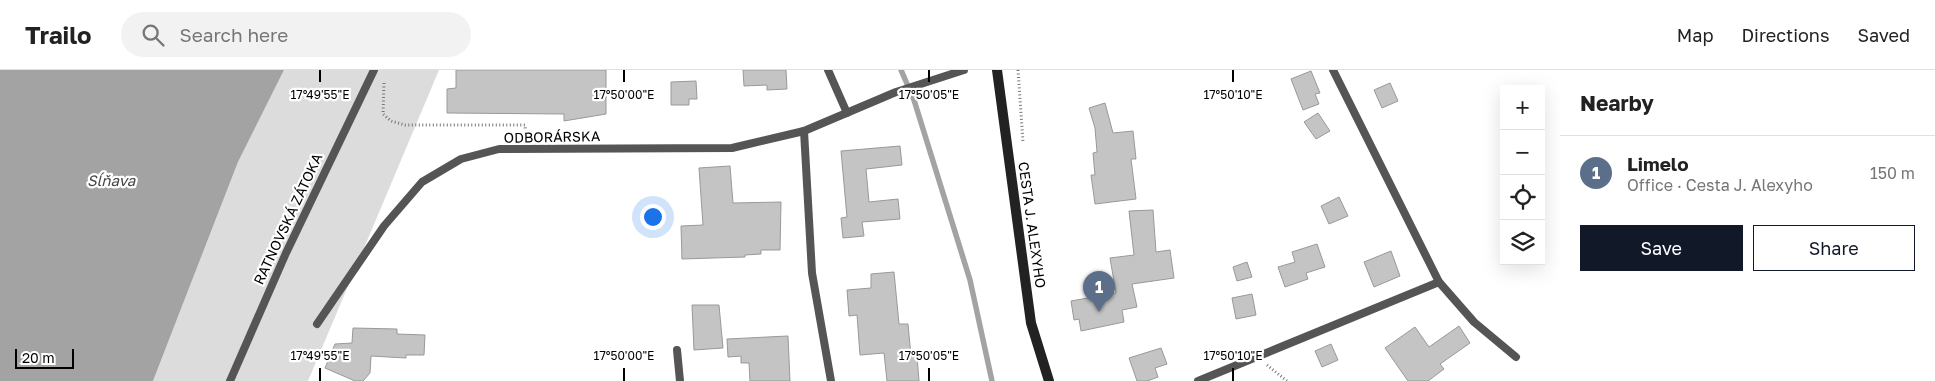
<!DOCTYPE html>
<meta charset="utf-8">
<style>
body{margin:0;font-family:"Golos Text",sans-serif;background:#f2f2f2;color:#222}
.controls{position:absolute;right:15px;top:15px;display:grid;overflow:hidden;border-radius:0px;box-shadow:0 5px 20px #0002}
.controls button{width:45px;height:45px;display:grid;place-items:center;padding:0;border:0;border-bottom:1px solid #e0e0e0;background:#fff;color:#222;font:25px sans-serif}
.scale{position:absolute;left:15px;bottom:12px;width:59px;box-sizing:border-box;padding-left:5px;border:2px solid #000;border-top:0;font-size:14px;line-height:18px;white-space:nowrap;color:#000;-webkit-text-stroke:4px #fff;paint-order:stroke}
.you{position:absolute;left:652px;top:146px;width:18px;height:18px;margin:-12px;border:4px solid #fff;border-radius:50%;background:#1a73e8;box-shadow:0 0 0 8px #1a73e833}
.badge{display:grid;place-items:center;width:32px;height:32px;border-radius:50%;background:#111827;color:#fff;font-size:16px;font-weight:700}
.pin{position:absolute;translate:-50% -41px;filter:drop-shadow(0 1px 2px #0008)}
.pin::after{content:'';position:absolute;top:26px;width:18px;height:15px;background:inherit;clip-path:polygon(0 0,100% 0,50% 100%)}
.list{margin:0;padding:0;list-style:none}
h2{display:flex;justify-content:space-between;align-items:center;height:65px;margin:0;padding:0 20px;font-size:21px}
h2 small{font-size:16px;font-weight:400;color:#767676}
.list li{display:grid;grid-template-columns:32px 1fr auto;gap:15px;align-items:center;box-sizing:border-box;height:75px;padding:0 20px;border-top:1px solid #e0e0e0}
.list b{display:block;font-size:19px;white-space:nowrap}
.list p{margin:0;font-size:16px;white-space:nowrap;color:#767676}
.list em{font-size:16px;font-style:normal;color:#767676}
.actions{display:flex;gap:10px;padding:15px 20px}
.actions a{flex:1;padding:11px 0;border:1px solid #111827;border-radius:0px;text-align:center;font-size:18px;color:#111827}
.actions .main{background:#111827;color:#fff}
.icon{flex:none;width:28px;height:28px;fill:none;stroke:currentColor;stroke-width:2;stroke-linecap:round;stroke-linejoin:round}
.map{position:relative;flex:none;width:1560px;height:311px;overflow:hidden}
header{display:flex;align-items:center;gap:30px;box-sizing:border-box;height:70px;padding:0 25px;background:#fff;border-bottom:1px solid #e0e0e0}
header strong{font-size:24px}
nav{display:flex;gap:28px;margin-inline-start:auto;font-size:18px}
.search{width:350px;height:45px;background:#f2f2f2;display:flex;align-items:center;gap:12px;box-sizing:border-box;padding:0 18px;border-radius:28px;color:#767676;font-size:19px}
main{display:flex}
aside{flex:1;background:#fff}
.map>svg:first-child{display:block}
</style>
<header>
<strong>Trailo</strong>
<div class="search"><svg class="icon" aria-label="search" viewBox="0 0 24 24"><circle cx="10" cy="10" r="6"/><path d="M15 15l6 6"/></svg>Search here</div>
<nav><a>Map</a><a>Directions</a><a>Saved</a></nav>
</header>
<main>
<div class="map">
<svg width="1560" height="311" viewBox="0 0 1560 311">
<rect width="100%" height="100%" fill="#fff"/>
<polygon fill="#dcdcdc" points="284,0 439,0 308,311 153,311 238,92"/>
<polygon fill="#a3a3a3" points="0,0 284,0 238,92 153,311 0,311"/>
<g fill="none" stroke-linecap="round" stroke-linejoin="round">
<polyline stroke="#a3a3a3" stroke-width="5.5" points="901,0 914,30 970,210 992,311"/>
</g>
<g fill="#c4c4c4" stroke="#999">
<polygon points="456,0 606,0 606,44 564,51 564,44 447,43 447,19 456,18"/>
<polygon points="743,0 786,0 787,19 767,20 767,15 744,16"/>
<polygon points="1311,1 1320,23 1315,24 1319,34 1303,40 1291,9"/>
<polygon points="696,11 697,29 689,29 689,35 671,35 671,12"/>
<polygon points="1390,13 1398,31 1382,38 1374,20"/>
<polygon points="1105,33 1113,63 1133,61 1136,89 1131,89 1136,129 1095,134 1091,105 1095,105 1093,83 1097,82 1095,58 1089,38"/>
<polygon points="1318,43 1330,61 1316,69 1304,52"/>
<polygon points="900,76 902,95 866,99 869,132 898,129 900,149 862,152 864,166 843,168 841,148 847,147 841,81"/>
<polygon points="730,96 733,133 781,132 780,180 761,180 761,184 745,185 745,187 682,189 681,156 703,155 699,98"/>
<polygon points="1339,127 1348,146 1329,154 1321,136"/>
<polygon points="1153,140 1156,182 1170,180 1174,208 1132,214 1137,237 1122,240 1124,252 1081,261 1079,249 1074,250 1071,231 1116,223 1110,188 1134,185 1129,141"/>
<polygon points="1317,174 1325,197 1306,203 1308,209 1285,217 1278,197 1295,192 1292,182"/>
<polygon points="1391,181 1400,206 1374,217 1364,192"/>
<polygon points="1247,192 1252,207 1237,211 1233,197"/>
<polygon points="894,202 899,254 908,254 911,286 917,286 919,311 887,311 884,283 860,285 857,245 849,246 847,220 871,218 871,204"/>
<polygon points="1252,224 1256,245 1236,249 1232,228"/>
<polygon points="692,235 719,235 723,278 694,280"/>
<polygon points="1459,256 1470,273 1440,294 1444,299 1428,311 1408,311 1385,278 1415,257 1429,277"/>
<polygon points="353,258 397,259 397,264 425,265 424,285 406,285 406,288 371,286 370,303 363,311 355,311 325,298 335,274 352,273"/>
<polygon points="788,266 790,311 750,311 749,293 741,293 741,286 728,287 727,269"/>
<polygon points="1331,274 1338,290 1322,297 1315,281"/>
<polygon points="1161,278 1167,294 1155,298 1158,307 1147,311 1137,311 1129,288"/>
</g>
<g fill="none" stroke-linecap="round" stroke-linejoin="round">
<g stroke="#777" stroke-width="3" stroke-dasharray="1 2.5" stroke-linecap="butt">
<polyline points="1018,0 1023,72"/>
<polyline points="384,13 383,44 391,51 405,55 525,55 526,67"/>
<polyline points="1267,295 1287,311"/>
</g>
<g stroke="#555" stroke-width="8">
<polyline points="828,0 847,43"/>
<polyline points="1333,0 1439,212 1474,252 1516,287"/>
<polyline points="804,61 812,203 831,311"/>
<polyline points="317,254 384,156 422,112 461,89 499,79 732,78 804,61 896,22 964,0"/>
<polyline points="677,280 680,311"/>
<polyline points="230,311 286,183 374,0"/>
<polyline points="1198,311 1439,212"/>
</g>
<polyline stroke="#222" stroke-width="10" points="997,0 1031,253 1049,311"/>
</g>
<path fill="none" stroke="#000" stroke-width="2" d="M 320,0 L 320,12M 624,0 L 624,12M 929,0 L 929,12M 1233,0 L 1233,12M 320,298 L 320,311M 624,298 L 624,311M 929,298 L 929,311M 1233,298 L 1233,311"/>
<g text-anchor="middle" stroke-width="4.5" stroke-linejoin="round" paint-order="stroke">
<g font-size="14" fill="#000" stroke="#fff">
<text transform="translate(552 67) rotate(-1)" y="5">ODBORÁRSKA</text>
<text transform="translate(288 149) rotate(-65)" y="5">RATNOVSKÁ ZÁTOKA</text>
<text transform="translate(1032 155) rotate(82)" y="5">CESTA J. ALEXYHO</text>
</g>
<g font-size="15" font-style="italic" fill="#444" stroke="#fff">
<text x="111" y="116">Sĺňava</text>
</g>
</g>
<g font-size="12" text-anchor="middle" fill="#000" stroke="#fff" stroke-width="4.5" stroke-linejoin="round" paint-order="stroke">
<text x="320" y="29">17°49'55"E</text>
<text x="624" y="29">17°50'00"E</text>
<text x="929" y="29">17°50'05"E</text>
<text x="1233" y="29">17°50'10"E</text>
<text x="320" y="290">17°49'55"E</text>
<text x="624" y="290">17°50'00"E</text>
<text x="929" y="290">17°50'05"E</text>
<text x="1233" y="290">17°50'10"E</text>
</g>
</svg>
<div class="controls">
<button>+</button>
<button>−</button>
<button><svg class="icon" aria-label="locate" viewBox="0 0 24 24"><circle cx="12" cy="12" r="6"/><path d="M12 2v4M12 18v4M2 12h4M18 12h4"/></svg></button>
<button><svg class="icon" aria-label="layers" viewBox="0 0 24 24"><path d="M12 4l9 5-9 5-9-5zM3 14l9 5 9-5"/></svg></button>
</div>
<div class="scale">20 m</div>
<div class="you"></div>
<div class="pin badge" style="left:1099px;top:242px;background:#5c6f8a">1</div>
</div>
<aside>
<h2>Nearby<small></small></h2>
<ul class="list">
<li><span class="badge" style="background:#5c6f8a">1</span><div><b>Limelo</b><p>Office · Cesta J. Alexyho</p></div><em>150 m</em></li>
</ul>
<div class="actions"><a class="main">Save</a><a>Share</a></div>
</aside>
</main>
